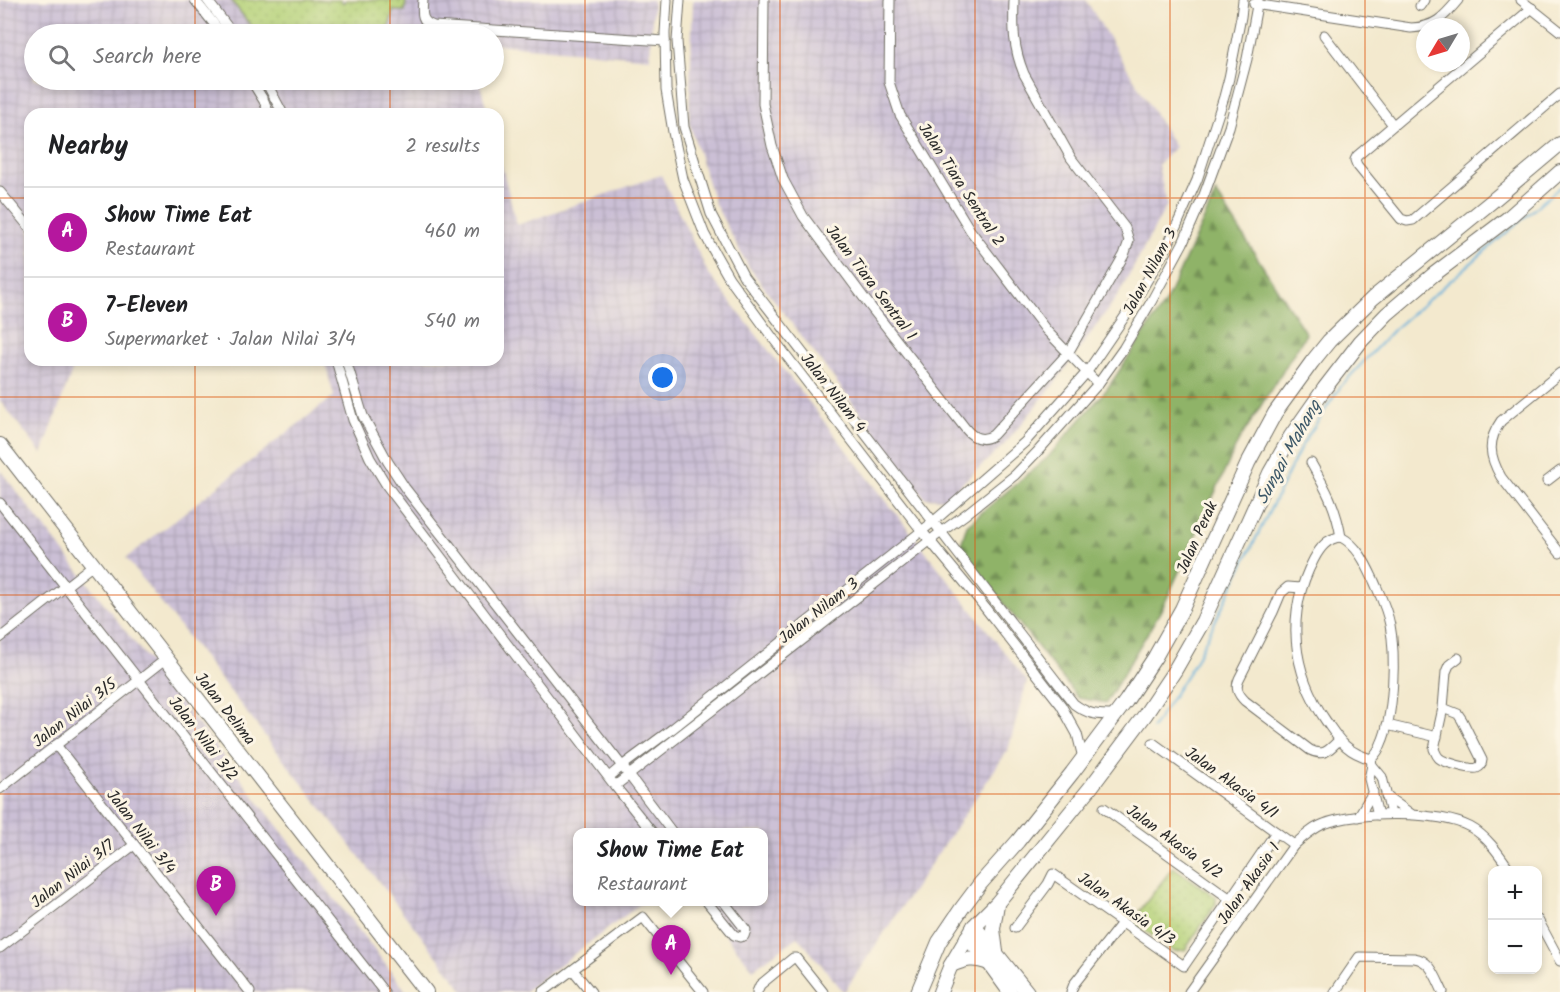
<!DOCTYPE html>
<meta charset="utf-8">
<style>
body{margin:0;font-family:Kalam,sans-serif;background:#f6f6f6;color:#202124}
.controls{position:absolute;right:18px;bottom:18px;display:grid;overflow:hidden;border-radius:12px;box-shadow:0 3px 9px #0003}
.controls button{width:54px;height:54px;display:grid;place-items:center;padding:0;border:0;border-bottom:2px solid #e0e0e0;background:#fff;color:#202124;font:30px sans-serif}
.compass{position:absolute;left:1416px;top:18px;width:54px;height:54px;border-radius:50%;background:#fff;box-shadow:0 3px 9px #0003;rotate:232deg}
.you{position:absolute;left:663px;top:378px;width:21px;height:21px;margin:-15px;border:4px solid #fff;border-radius:50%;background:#1a73e8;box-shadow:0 0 0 9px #1a73e833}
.badge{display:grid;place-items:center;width:39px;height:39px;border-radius:50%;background:#b5179e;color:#fff;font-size:20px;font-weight:700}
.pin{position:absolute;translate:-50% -50px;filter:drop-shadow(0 2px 3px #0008)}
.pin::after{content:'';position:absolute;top:32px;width:21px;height:18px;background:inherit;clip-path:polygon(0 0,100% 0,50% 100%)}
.popup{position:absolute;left:573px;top:828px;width:195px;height:78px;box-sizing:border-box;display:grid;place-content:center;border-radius:12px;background:#fff;filter:drop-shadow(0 2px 4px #0005);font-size:20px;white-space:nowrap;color:#757577}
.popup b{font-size:22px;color:#202124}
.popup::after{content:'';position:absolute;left:50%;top:100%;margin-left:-12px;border:12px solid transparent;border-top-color:#fff}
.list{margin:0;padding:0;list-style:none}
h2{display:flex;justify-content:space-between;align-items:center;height:78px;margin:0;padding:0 24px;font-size:26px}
h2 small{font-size:20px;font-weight:400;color:#757577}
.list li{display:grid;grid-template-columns:39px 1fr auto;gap:18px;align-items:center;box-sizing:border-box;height:90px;padding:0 24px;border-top:2px solid #e0e0e0}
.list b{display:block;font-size:22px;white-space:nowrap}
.list p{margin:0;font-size:20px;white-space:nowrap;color:#757577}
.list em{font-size:20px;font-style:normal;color:#757577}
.icon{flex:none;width:33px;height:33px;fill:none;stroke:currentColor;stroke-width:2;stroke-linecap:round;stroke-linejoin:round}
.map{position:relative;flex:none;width:1560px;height:992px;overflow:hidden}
.search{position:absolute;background:#fff;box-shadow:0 3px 9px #0003;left:24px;top:24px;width:480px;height:66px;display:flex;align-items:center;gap:15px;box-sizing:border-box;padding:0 21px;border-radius:33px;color:#757577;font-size:22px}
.panel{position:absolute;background:#fff;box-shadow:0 3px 9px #0003;left:24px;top:108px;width:480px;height:258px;border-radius:18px}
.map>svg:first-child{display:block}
</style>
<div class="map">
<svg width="1560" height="992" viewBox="0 0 1560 992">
<defs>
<pattern id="industrial-grid" width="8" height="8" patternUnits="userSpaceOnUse" patternTransform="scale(1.5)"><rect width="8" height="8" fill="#cbbfd5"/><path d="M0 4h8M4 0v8" fill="none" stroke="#aea4b7"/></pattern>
<pattern id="grass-dots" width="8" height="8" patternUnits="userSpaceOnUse" patternTransform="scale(1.5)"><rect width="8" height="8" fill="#b4d177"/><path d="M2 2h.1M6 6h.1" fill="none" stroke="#9bb467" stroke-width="1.8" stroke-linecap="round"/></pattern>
<pattern id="forest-firs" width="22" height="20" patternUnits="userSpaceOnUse" patternTransform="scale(1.5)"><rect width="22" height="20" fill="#8fb368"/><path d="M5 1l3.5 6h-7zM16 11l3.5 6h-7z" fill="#759256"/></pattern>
</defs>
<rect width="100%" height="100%" fill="#fcf5e5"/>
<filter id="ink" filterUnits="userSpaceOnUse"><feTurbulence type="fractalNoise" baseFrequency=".0167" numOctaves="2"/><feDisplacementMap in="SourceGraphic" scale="12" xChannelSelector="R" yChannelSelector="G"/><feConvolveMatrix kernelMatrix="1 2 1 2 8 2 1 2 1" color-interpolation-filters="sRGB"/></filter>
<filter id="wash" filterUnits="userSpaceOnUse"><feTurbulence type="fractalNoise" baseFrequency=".008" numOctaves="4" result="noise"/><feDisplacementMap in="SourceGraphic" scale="24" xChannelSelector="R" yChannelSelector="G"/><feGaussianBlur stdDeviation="1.35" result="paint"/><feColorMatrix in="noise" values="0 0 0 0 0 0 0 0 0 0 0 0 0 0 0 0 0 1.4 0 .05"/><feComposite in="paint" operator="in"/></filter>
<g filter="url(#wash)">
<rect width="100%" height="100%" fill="#f3e9ce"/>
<g fill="url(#industrial-grid)">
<polygon points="0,0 653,0 650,58 494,44 494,34 34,34 34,80 479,80 488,114 30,114 30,360 76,360 42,454 0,401"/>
<polygon points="693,0 1086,0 1175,147 1158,165 1167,205 1119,294 1052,387 1005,444 945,499 925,498 748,266 714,202 689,122"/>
<polygon points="498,152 517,225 661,175 708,273 1027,681 1008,750 844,992 798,937 753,969 698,902 764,902 764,832 578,832 578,902 643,902 524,992 465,992 126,558 334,396 324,360 498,360"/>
<polygon points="0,470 407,992 0,992"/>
</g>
<g fill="url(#grass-dots)" stroke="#707e51" stroke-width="1.5">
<polygon points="231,0 340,0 343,3 346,0 406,0 405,11 393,11 388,31 400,34 257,34"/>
<polygon points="1173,867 1216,897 1216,904 1185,950 1174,951 1132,921"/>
</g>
<polygon fill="url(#forest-firs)" stroke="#5d6f4a" stroke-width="1.5" points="1216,193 1306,334 1238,442 1163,607 1106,703 1078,698 960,548 967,525 1048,457 1107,389 1165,303"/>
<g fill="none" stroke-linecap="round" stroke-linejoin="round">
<polyline stroke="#61aedb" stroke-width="2" points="1152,729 1195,662 1302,445 1341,386 1394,329 1560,187"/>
</g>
</g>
<g filter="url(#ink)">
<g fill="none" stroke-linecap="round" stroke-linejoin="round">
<g stroke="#716e64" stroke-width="11">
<g id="street">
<polyline points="195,0 222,34"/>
<polyline points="207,0 233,34"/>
<path d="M 423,0 C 422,12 420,22 434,26 L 665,41"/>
<polyline points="667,0 665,33 666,90 673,132 683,179 704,233 712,248 729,278 772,337 921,530 979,600 1061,705 1077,734 1083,758"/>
<path d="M 680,0 L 677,41 L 684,127 L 711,214 L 744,277 L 1074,704 C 1089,715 1097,715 1115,715"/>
<path d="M 764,0 L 763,104 L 772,146 L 783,179 L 803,216 L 870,306 L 965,428 C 973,438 982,442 993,435 L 1068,353 L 1124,255 L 1129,241 L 1125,228 L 1071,158 L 1024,74 C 1013,47 1013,28 1014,0"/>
<polyline points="890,0 889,82 900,115 970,230 1046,330 1098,384"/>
<polyline points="1521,0 1560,31"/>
<path d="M 1254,4 L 1411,28 C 1435,27 1443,18 1458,0"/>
<polyline points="1420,6 1424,0"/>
<polyline points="1532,8 1357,156 1355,160 1357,165 1401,219 1407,221 1413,220 1560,94"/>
<polyline points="1324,35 1393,125"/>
<polyline points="251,80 264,101 269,114"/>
<polyline points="265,80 283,114"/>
<polyline points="0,192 30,228"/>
<polyline points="336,360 353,420 370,458 387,486 615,786 941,532 966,514 1015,475 1038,451 1098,384 1123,349 1151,302 1183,243 1204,195 1229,127 1247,59 1258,0"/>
<polyline points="346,360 363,416 388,462 405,488 622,766 672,729 933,522 1025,442 1087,372 1132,306 1168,245 1197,180 1224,97 1229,78 1241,17 1243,0"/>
<path d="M 1560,373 L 1501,421 C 1487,441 1489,456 1501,477 L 1560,553"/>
<path d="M 1311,463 C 1326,489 1336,507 1341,537"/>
<polyline points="1547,481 1560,471"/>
<polyline points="0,503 384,992"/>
<path d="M 1341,537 C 1327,538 1320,548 1314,559 C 1285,613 1292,672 1326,721 C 1340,741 1346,752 1371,759"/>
<path d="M 1341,537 C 1358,546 1366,564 1374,581 C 1380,595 1387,609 1390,625 C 1396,655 1394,716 1381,744 C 1379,750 1375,755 1371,759"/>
<path d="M 1301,588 L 1288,587 L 1281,593 L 1273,612 L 1239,679 C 1235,688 1238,694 1245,701 L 1310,750 C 1324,757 1329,750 1339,740"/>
<polyline points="0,638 93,565"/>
<path d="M 1443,708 L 1458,714 L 1462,720 L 1482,760 C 1481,764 1482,766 1477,768 C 1472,770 1443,762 1439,758 C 1436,755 1436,753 1434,749 L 1443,708 L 1446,672 L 1449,665 L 1458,658"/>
<polyline points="1387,725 1437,737"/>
<polyline points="1153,743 1294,845"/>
<polyline points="56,745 250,992"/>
<polyline points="1371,759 1372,765 1382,777 1391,814"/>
<polyline points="1372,765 1369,779 1378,815"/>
<polyline points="609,777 622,766 672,832"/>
<polyline points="615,786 652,832"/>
<polyline points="0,789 166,659"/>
<polyline points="1386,796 1411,814"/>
<polyline points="1104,808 1229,898"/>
<polyline points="1358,817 1373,792"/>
<polyline points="707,902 734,935 740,937 744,936 746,930 724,902"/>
<polyline points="1538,920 1560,961"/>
<polyline points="1015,928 1048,884 1053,874 1184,966 1276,832"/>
<polyline points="0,948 134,845"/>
<polyline points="573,970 591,992"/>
<polyline points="543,992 643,917 703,992"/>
<polyline points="757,992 760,985 793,958 796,958 823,992"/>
<polyline points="1071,992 1074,984 1122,923"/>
<path d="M 1189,992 L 1294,845 C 1303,837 1313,828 1324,824 C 1356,811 1440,811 1470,827 C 1487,836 1499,854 1510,870"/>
<path d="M 1335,992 L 1359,957 L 1414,958 C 1431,960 1436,978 1443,992"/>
</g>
</g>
<g stroke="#716e64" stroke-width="16">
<g id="secondary">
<polyline points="0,445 426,992"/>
<polyline points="974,926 1027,992"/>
<polyline points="967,937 989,963 1010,992"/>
<polyline points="996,952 993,929 997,904"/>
<path d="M 951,965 C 966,959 973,957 989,963"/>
<polyline points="918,992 939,942 962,908 980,884 1018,841 1072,773 1126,701 1155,657 1182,609 1248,463 1275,413 1312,362 1329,341 1373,298 1491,202 1560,144"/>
<polyline points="940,992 951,965 974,926 997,903 1091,787 1145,715 1175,670 1203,621 1270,473 1291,436 1324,389 1361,341 1387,314 1433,275 1507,219 1560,172"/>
</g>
</g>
<use href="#street" stroke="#fff" stroke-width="9"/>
<use href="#secondary" stroke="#fff" stroke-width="14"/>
</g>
</g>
<path fill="none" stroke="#df570e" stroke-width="1.5" stroke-opacity="0.55" d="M 195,0 L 195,34M 390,0 L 390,34M 585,0 L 585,992M 780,0 L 780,992M 975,0 L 975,992M 1170,0 L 1170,992M 1365,0 L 1365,992M 195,80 L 195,114M 390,80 L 390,114M 0,198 L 30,198M 498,198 L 1560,198M 195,360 L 195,992M 390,360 L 390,992M 0,397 L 1560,397M 0,595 L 1560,595M 0,794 L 1560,794"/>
<g text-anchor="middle" stroke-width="6" stroke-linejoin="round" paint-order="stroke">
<g font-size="16" fill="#2b2b2b" stroke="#fcf5e5">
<text transform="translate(962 184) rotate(57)" y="6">Jalan Tiara Sentral 2</text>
<text transform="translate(1149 271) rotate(-62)" y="6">Jalan Nilam 3</text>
<text transform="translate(872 282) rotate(53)" y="6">Jalan Tiara Sentral 1</text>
<text transform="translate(834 392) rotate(52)" y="6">Jalan Nilam 4</text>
<text transform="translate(1196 537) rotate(-66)" y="6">Jalan Perak</text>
<text transform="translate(818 610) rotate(-38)" y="6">Jalan Nilam 3</text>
<text transform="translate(226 708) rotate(52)" y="6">Jalan Delima</text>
<text transform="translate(74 712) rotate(-38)" y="6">Jalan Nilai 3/5</text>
<text transform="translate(204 738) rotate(52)" y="6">Jalan Nilai 3/2</text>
<text transform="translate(1232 782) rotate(36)" y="6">Jalan Akasia 4/1</text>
<text transform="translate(142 831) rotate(52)" y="6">Jalan Nilai 3/4</text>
<text transform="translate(1175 841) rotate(36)" y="6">Jalan Akasia 4/2</text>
<text transform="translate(72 873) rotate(-38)" y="6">Jalan Nilai 3/7</text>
<text transform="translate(1248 883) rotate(-55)" y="6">Jalan Akasia 1</text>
<text transform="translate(1127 908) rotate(35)" y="6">Jalan Akasia 4/3</text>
</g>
<g font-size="18" font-style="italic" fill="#3e5969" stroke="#fcf5e5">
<text transform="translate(1288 452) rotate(-61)" y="6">Sungai Mahang</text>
</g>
</g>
</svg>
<div class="controls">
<button>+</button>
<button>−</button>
</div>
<svg class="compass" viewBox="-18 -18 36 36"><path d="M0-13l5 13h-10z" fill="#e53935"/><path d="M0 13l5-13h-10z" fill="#757577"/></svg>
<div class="you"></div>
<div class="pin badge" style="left:671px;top:975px">A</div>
<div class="popup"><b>Show Time Eat</b>Restaurant</div>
<div class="pin badge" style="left:216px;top:916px">B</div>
<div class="search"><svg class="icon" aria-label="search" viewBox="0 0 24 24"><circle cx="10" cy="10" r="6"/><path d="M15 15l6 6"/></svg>Search here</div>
<section class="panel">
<h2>Nearby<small>2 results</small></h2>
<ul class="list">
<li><span class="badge">A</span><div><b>Show Time Eat</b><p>Restaurant</p></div><em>460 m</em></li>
<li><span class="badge">B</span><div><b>7-Eleven</b><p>Supermarket · Jalan Nilai 3/4</p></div><em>540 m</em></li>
</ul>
</section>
</div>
